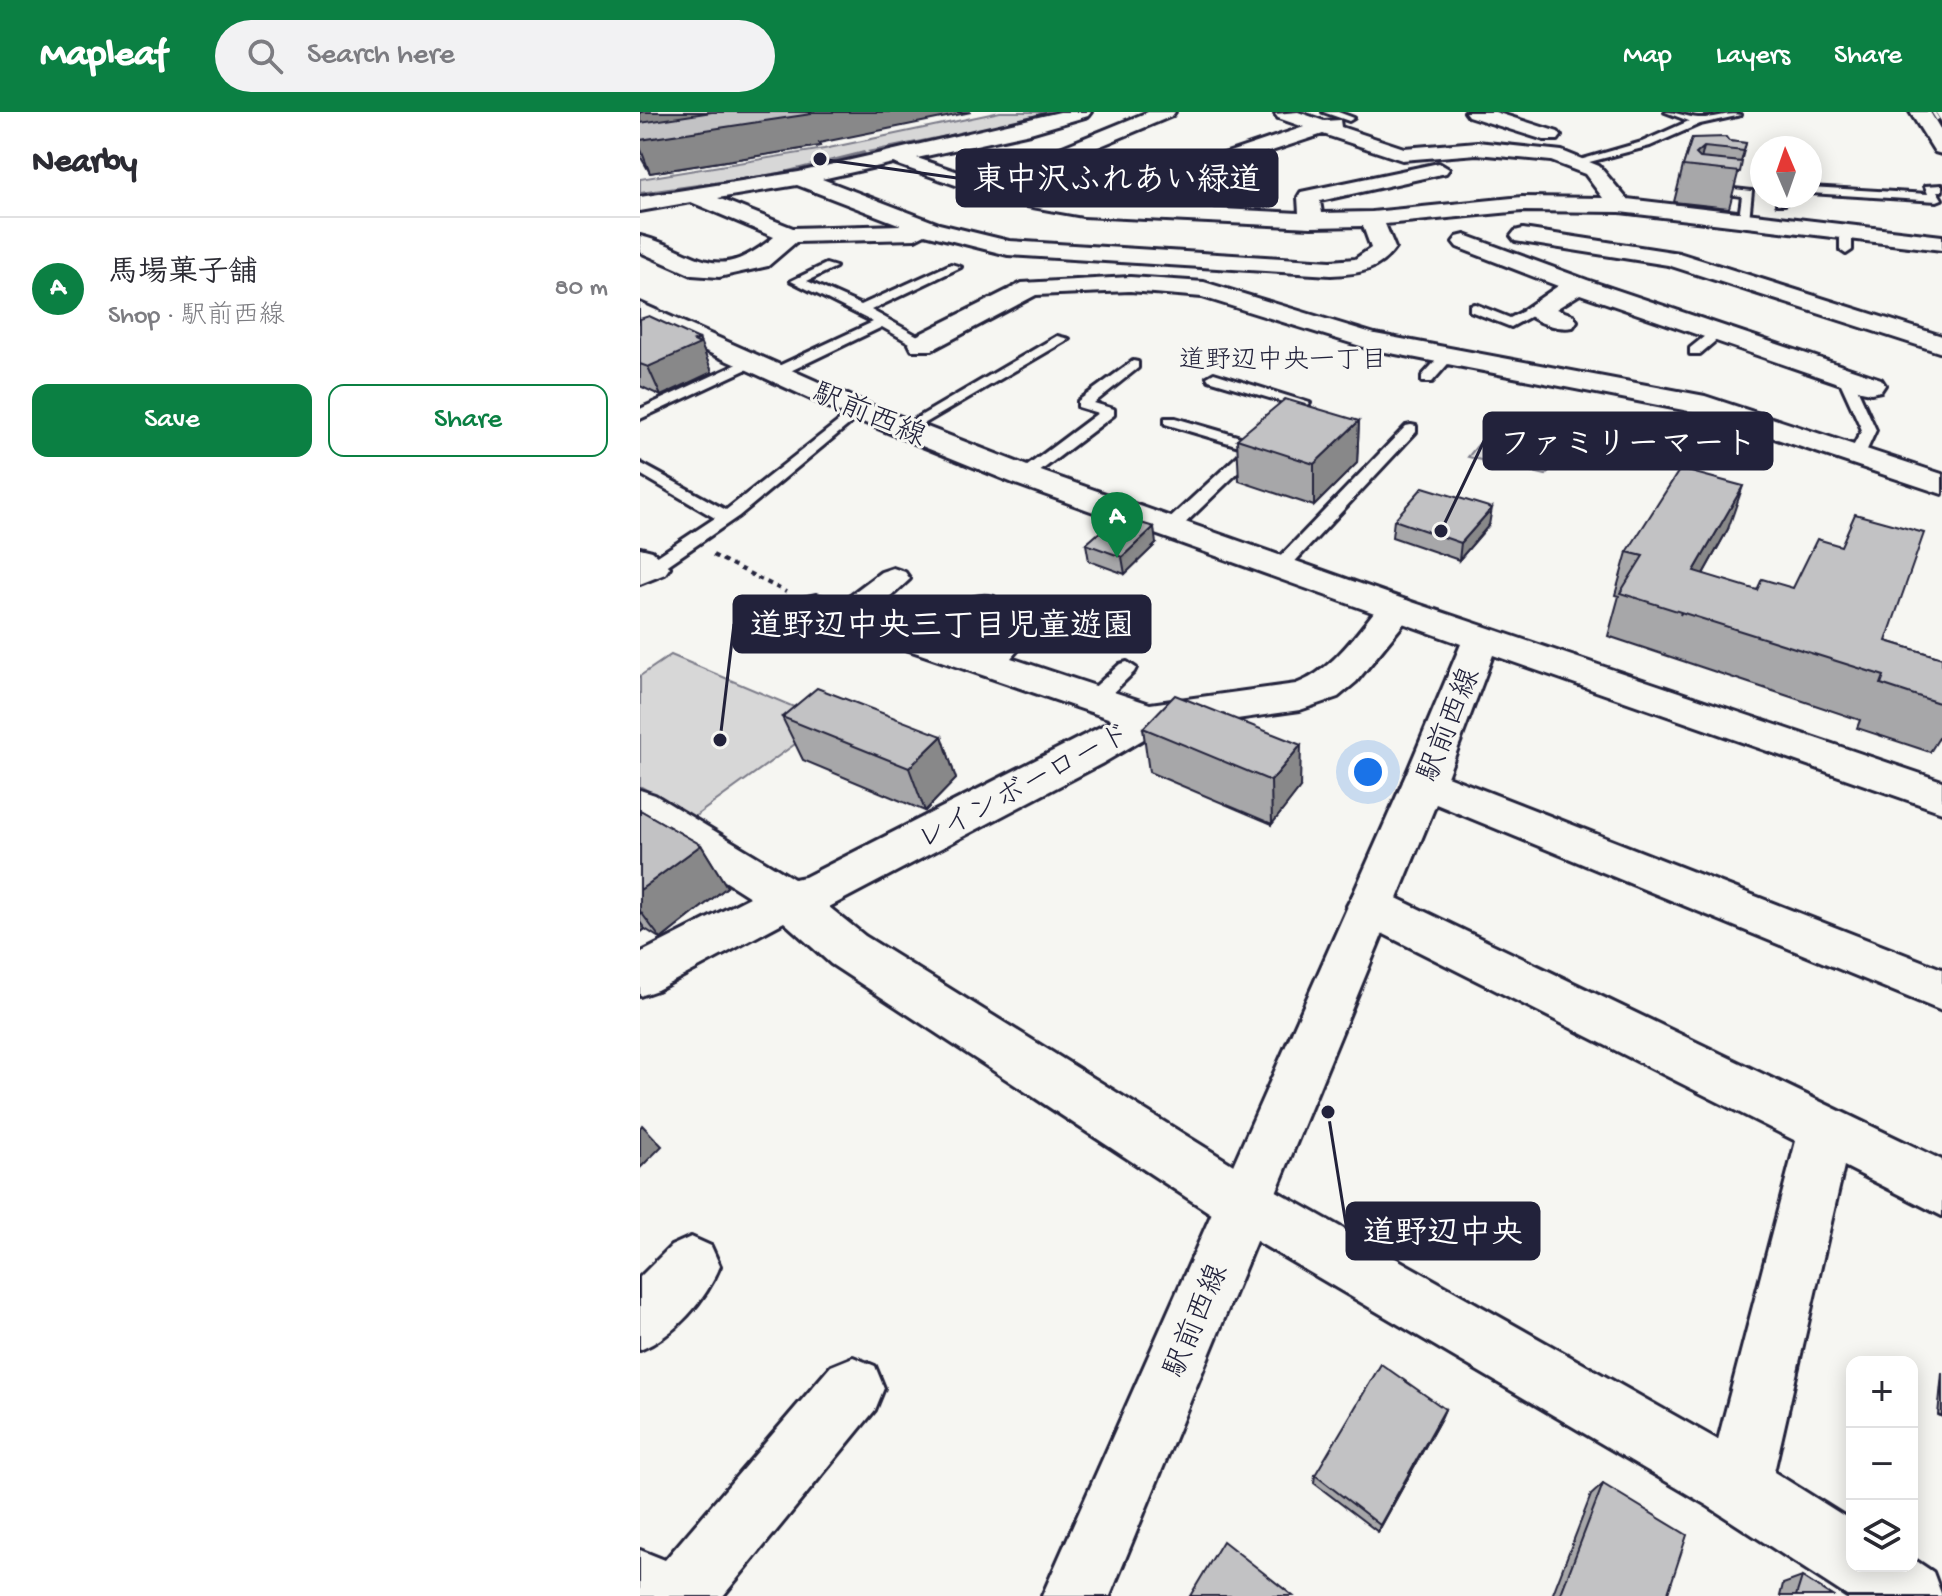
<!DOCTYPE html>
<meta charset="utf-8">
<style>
body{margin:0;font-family:"Gochi Hand","Klee One",sans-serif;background:#f2f2f3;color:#2b2b33}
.controls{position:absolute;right:24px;bottom:24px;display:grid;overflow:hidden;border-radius:16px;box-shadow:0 4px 20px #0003}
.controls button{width:72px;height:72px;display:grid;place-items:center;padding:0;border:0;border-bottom:2px solid #e1e1e2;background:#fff;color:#2b2b33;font:40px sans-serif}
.compass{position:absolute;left:1110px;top:24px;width:72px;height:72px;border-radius:50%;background:#fff;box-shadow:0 4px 20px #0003;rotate:358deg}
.you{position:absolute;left:728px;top:660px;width:28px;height:28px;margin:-20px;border:6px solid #fff;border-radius:50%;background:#1a73e8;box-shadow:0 0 0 12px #1a73e833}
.badge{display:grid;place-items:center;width:52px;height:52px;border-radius:50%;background:#0b8043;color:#fff;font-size:26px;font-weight:700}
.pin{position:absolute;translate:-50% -66px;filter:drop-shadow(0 2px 4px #0008)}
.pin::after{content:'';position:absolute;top:42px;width:28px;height:24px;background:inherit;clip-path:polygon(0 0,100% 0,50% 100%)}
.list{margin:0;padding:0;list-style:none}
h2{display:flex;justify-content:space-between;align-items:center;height:104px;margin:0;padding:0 32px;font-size:34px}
h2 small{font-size:26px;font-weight:400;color:#7c7c81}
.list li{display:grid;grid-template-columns:52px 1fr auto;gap:24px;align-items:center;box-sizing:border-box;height:144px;padding:0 32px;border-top:2px solid #e1e1e2}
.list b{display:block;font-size:30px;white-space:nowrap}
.list p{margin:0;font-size:26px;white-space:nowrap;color:#7c7c81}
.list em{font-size:26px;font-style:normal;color:#7c7c81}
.actions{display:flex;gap:16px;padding:24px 32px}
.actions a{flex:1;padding:18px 0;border:2px solid #0b8043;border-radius:16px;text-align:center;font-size:28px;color:#0b8043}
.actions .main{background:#0b8043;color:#fff}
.icon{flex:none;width:44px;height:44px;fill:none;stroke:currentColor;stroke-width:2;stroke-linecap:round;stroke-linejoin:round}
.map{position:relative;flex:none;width:1302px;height:1484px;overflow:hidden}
header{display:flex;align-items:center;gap:48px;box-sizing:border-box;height:112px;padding:0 40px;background:#0b8043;color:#fff}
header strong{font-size:38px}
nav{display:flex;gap:44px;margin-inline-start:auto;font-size:28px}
.search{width:560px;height:72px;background:#f2f2f3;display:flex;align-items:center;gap:20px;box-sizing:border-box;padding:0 28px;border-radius:44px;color:#7c7c81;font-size:30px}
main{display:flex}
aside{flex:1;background:#fff}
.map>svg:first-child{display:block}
</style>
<header>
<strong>Mapleaf</strong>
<div class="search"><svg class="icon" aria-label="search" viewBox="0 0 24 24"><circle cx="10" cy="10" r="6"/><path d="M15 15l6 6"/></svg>Search here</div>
<nav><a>Map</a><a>Layers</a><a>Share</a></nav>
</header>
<main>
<aside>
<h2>Nearby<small></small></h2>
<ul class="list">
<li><span class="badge">A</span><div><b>馬場菓子舗</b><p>Shop · 駅前西線</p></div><em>80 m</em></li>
</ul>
<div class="actions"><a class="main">Save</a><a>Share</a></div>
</aside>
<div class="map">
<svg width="1302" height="1484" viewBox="0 0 1302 1484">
<rect width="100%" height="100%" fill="#f6f6f2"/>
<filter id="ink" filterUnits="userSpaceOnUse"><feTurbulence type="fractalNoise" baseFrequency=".0125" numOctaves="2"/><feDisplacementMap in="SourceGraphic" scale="16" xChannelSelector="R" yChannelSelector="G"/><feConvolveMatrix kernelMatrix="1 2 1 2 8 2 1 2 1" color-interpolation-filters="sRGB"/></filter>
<g filter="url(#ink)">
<g fill="#d7d7d7" stroke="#7c7c89" stroke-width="2">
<polygon points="360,0 432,0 113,71 0,88 0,67 184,37"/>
<polygon points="856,311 929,329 906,363 828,345"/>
<polygon points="31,543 187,609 54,705 0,674 0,564"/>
</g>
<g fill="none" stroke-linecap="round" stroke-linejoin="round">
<g fill="#757583" fill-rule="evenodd">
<polygon points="403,0 411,0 376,12 230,41 227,39 375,9"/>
<polygon points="224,39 226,42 136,65 0,84 0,80 136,61"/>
</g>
<g stroke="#22223b" stroke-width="6">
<g id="lane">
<polygon points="683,0 698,0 714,6 709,9"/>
<path d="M 1025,0 C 1037,0 1047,5 1058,6 C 1075,7 1087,0 1101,3 L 1060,12 L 1010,34 L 938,53 L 933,50 L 1002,30 L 1049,9 Z"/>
<polygon points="1302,73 1302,79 1297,79 1302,87 1297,89 1170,81 1170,75 1288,82 1285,74"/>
<polygon points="1067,74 1112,79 1109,108 1099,106 1102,84 1063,79 1063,75"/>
<polygon points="1137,84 1147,84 1145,92 1137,92"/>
<polygon points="1206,117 1212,120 1212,138 1206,142 1200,138 1200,120"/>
<polygon points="186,152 196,155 167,169 221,193 311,152 321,155 231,198 287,229 287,235 277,235 242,215 142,263 132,263 132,257 233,210 151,169"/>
<polygon points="835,192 870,206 891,195 902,198 871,215 830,199 830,193"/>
<polygon points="1075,216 1087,219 1060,242 1050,242 1050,236"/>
<polygon points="417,224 429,227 270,320 260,320 258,317"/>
<polygon points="802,242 814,245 792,270 782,270 782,264"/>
<polygon points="113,245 120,249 118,252 0,307 0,297"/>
<polygon points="493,249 498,250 498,256 454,291 474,297 474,303 390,367 378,367 378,361 458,301 438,295 438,289"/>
<polygon points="1204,259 1211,263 1236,318 1225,342 1217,347 1209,342 1222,318 1197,263"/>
<polygon points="574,261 670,291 535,421 523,421 521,417 523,413 606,336 525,312 525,306 535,306 614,329 653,293 569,268 567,265"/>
<polygon points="218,294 225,298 223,301 99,404 19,459 7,459 4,455 7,451 75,406 0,362 0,351 86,398"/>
<polygon points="771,313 776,314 776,320 646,459 634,459 631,455 634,451 766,314"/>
<polygon points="487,550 496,556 494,560 461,592 447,592 444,587 447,582 480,552"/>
</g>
</g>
<g stroke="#22223b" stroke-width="6">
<g id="street">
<path d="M 420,0 L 451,0 L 448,4 L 390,21 L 277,46 L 342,68 L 508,0 L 535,0 L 532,4 L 363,75 L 443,90 L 659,101 L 658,85 L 661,80 L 799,51 L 809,57 L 806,61 L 680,89 L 682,101 L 732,100 L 882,85 L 963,86 L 945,62 L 911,49 L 837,42 L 762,48 L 683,22 L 574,58 L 560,58 L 557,54 L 560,50 L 664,15 L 638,6 L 635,2 L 658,0 L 684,9 L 700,8 L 701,15 L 764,36 L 837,30 L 922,39 L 959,54 L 987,87 L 1302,124 L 1302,138 L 980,100 L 882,99 L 745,112 L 755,136 C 739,159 718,162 691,163 L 368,143 L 285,122 L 275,127 L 156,130 L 128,154 L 79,165 L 52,163 L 0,140 L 0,124 C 61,139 72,175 134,125 L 51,90 L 0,99 L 0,85 L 159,60 ZM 253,51 L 364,90 L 443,104 L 671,115 L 723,114 L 731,136 L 715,147 L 691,149 L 369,129 L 299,112 L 182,67 ZM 157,73 L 261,113 L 153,116 L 78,86 Z"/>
<polygon points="825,0 855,0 918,20 921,24 918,28 904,28 828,4"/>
<polygon points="883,117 1039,141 1302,224 1302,241 1028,153 875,129 871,124 875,119"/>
<path d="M 825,123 L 947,168 L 1241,267 L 1245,273 L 1241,279 L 1231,281 L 1221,279 L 940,182 L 916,197 L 933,203 L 937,209 L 933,215 C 919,218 892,210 883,198 L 918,174 L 817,135 L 813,130 L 817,125 Z"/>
<polygon points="490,165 564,170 735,222 1065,284 1302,362 1302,382 1059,301 730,237 562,185 490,179 396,183 292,238 272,238 269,232 272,226 382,171"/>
<polygon points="0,436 12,439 30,455 25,462 0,472"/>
<path d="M 253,456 L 265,460 L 270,467 L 233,501 L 291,520 C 310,502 326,478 354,485 L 359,493 L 323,531 L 338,536 C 356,517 369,495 397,502 L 402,510 L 371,546 L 510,592 L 656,572 C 694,558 718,519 743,489 L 756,486 L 769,489 L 774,497 L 769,505 L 716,570 L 698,585 L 660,598 L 519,618 L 463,651 L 189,795 L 225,824 L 624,1072 L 1078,1328 L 1156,1029 L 714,807 L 707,794 L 714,781 L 730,776 L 746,781 L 1302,1048 L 1302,1104 L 1204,1054 L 1134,1360 L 1212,1409 L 1212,1454 L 1272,1454 L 1272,1446 L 1293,1460 L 1302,1484 L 1207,1484 L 1068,1394 L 584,1110 L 191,852 L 144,810 L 17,878 L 0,884 L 0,841 L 110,785 L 0,715 L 0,678 L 15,683 L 154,767 L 165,765 L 474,608 L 163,502 L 158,494 L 163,486 L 176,483 L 201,490 L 241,460 Z"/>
<polygon points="784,655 1302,857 1302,899 769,681 763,670 769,659"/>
<path d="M 51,1125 L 71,1134 L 80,1154 C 66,1188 34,1224 0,1238 L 0,1165 L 31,1134 Z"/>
<polygon points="213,1245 235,1254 244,1276 235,1298 83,1484 0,1484 0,1438 25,1448 191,1254"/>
</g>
</g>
<g stroke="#22223b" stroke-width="6">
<g id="secondary">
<polygon points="1270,0 1290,0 1302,20 1302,42 1295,40"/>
<polygon points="0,191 228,292 395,357 769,489 1302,669 1302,700 853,543 805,670 470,1484 402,1484 763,670 821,532 373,371 208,304 0,209"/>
</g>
</g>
<polyline stroke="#22223b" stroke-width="4" stroke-dasharray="5 5" stroke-linecap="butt" points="73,443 146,480"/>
<use href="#lane" fill="#f6f6f2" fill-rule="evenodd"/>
<use href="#street" fill="#f6f6f2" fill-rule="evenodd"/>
<use href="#secondary" fill="#f6f6f2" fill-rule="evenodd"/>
<g stroke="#22223b" stroke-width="4">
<polyline id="rail" points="1293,0 1302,14"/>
</g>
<use href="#rail" stroke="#f6f6f2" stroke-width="3" stroke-dasharray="9" stroke-linecap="butt"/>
</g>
<g fill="#a7a7a9" stroke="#22223b" stroke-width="2">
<polygon points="0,0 179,31 180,34 10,61 0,44"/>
<polygon points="1052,26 1106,31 1089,96 1034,90 1043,54"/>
<polygon points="0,207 59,227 72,260 21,284 0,274"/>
<polygon points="719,309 717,351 674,394 599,369 597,327"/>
<polygon points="754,408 849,413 819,448 752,425"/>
<polygon points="1088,417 1063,462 1246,529 1302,546 1302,621 1290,640 1217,616 1220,608 968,524 979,484 975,483 987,440"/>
<polygon points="446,432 516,432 485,462 449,449"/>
<polygon points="142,605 302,624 316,667 285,699 163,648"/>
<polygon points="503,616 660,676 632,712 509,660"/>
<polygon points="0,698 61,733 87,775 21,827 5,817 0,821"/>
<polygon points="1302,1261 1302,1305 1298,1303"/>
<polygon points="805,1297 801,1306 738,1420 674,1371 675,1363"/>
<polygon points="963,1372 1027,1484 912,1484 951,1383"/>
<polygon points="1162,1465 1192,1484 1140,1484 1143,1472"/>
</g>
<g fill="#888889" stroke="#22223b" stroke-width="2">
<polygon points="0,0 331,0 179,31 180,34 10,61 0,35"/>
<polygon points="1064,35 1059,56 1056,42"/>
<polygon points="59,227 72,260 21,284 8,255"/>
<polygon points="719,309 717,351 674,394 674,352"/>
<polygon points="1103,374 1088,417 1040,503 1054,459"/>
<polygon points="852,396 849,413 819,448 821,431"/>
<polygon points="514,415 516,432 485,462 482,445"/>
<polygon points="302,624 316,667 285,699 269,656"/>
<polygon points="661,633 660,676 632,712 631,669"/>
<polygon points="61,733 87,775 21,827 0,799 0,778"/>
<polygon points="0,810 5,817 0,821"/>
<polygon points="2,1013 22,1034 0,1056 0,1016"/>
<polygon points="805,1297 801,1306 738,1420 740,1413"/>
</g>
<g fill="#c2c2c4" stroke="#22223b" stroke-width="2">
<polygon points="72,0 169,0 171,2 0,28 0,11"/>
<polygon points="1086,25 1089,29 1106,31 1104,39 1064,35 1056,42 1060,46 1102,50 1100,60 1043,54 1052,26"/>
<polygon points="9,204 59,227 54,229 60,232 8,255 0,252 0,207"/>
<polygon points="645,287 719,309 674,352 597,327"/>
<polygon points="1040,357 1103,374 1054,459 1117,478 1122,467 1153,476 1177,427 1201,434 1215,402 1284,421 1246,529 1302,546 1302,592 1241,572 1244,564 980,481 1003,444 987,440"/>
<polygon points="783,375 852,396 821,431 754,408"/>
<polygon points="478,404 514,415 482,445 446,432"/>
<polygon points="177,576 302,624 269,656 142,605"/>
<polygon points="535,583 661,633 631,669 503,616"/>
<polygon points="0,698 61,733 0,778"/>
<polygon points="741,1252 805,1297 740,1413 675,1363"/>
<polygon points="963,1372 1047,1423 1027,1484 920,1484"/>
<polygon points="583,1429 653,1484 550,1484"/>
<polygon points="1162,1465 1192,1484 1156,1484"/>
</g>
</g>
<g text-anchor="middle" stroke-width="6" stroke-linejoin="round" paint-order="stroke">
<g font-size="26" fill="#22223b" stroke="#f6f6f2">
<text x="643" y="255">道野辺中央一丁目</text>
</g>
<g font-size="30" fill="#22223b" stroke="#f6f6f2">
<text transform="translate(230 301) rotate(23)" y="10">駅前西線</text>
<text transform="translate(807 612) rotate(-68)" y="10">駅前西線</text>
<text transform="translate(383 673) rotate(-28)" y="10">レインボーロード</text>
<text transform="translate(554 1208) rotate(-67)" y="10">駅前西線</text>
</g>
</g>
<path fill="none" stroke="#22223b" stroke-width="3" d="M180 47L317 66M801 419L844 329M80 628L94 512M688 1000L707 1119"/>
<g fill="#22223b" stroke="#f6f6f2" stroke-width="3">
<circle cx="180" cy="47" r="8"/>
<circle cx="801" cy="419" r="8"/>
<circle cx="80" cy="628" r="8"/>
<circle cx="688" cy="1000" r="8"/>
</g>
<g fill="#22223b" stroke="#22223b" stroke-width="3">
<rect x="317" y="38" width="320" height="56" rx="8"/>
<rect x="844" y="301" width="288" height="56" rx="8"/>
<rect x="94" y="484" width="416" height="56" rx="8"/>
<rect x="707" y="1091" width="192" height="56" rx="8"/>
</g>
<g font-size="32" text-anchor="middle" font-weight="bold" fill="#fff">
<text x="477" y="77">東中沢ふれあい緑道</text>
<text x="988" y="341">ファミリーマート</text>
<text x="302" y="523">道野辺中央三丁目児童遊園</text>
<text x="803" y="1130">道野辺中央</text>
</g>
</svg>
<div class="controls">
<button>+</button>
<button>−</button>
<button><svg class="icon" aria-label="layers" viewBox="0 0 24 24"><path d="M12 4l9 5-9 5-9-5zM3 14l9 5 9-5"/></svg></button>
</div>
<svg class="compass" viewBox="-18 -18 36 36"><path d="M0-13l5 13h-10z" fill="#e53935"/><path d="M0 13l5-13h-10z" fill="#7c7c81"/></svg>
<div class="you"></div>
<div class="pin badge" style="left:477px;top:446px">A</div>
</div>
</main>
